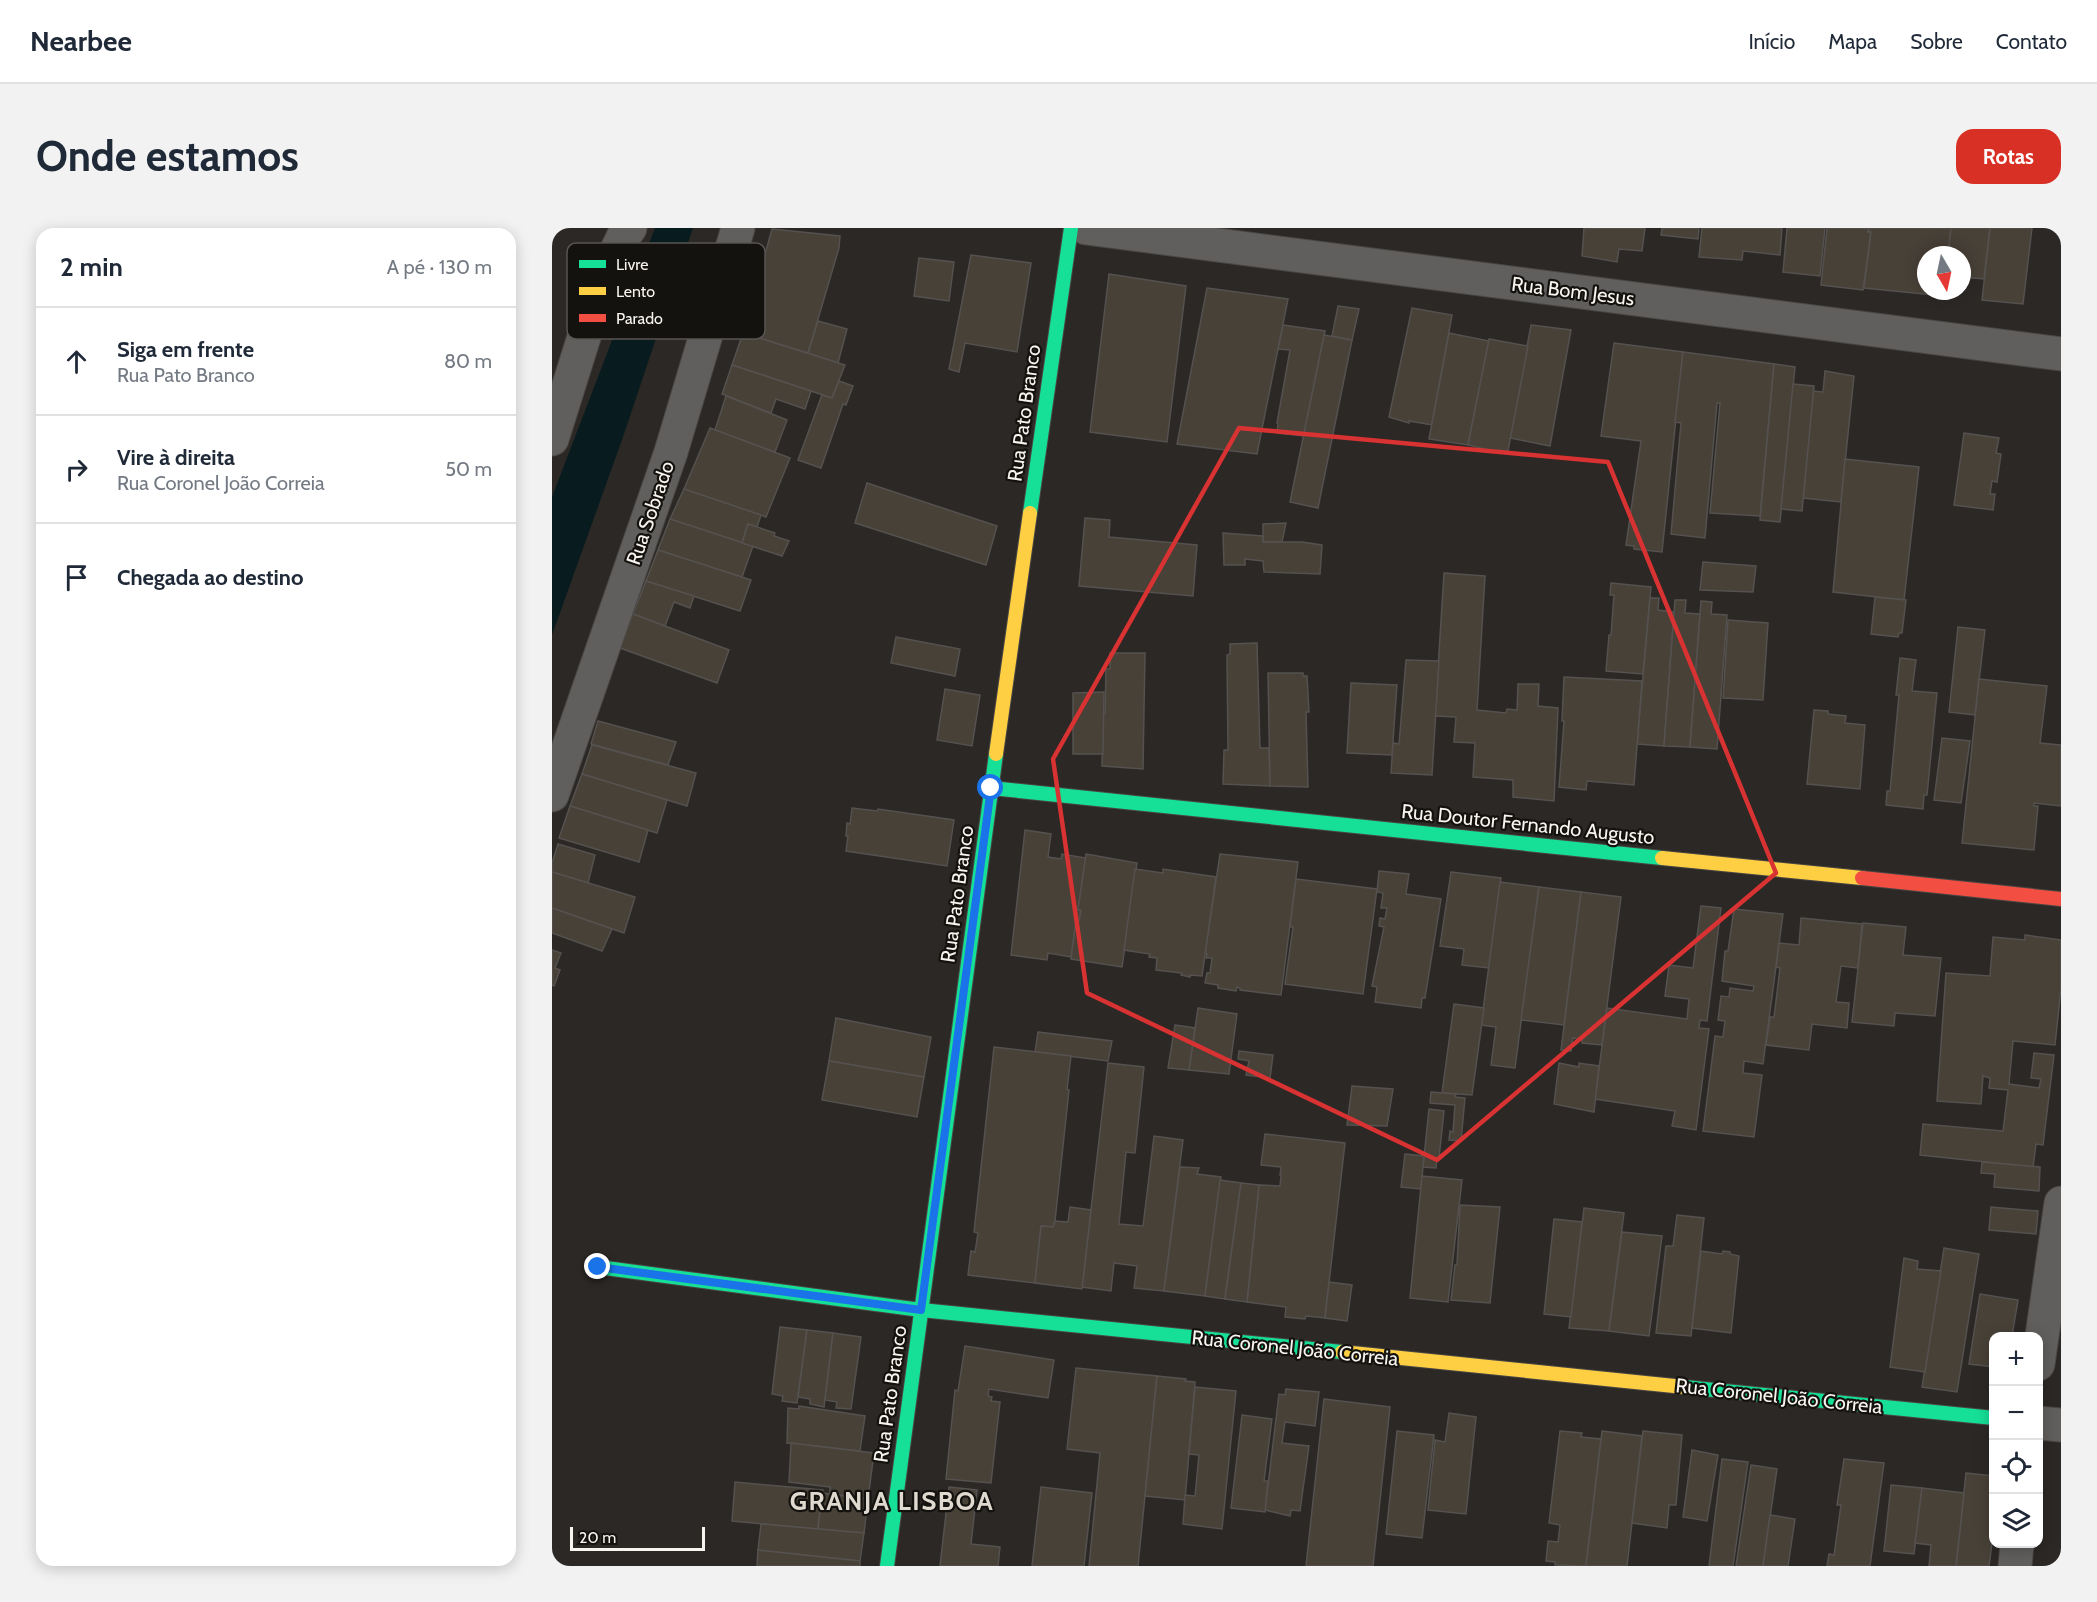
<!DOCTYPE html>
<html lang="pt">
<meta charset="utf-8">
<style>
body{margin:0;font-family:Cabin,sans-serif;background:#f2f2f3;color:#1f2937}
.controls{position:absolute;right:18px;bottom:18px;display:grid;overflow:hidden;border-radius:12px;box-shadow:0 3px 15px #0003}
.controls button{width:54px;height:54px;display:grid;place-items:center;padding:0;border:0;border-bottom:2px solid #e0e1e3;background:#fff;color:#1f2937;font:30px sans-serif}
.compass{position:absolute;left:1365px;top:18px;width:54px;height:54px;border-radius:50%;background:#fff;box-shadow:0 3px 15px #0003;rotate:171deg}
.scale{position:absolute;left:18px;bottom:15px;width:135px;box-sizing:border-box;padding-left:6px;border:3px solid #f8f4f0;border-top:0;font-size:16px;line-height:21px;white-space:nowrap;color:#f8f4f0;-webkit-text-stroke:4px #14120f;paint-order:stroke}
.stop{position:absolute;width:18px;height:18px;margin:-14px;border:4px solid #1a73e8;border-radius:50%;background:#fff}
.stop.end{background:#1a73e8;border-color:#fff;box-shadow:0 2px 6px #0008}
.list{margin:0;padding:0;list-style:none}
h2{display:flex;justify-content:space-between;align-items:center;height:78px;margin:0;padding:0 24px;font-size:26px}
h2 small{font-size:20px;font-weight:400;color:#747a83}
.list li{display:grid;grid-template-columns:39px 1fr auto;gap:18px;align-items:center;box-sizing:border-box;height:108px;padding:0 24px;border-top:2px solid #e0e1e3}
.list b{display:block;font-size:22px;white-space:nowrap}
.list p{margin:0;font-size:20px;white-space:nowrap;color:#747a83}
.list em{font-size:20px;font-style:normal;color:#747a83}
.icon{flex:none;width:33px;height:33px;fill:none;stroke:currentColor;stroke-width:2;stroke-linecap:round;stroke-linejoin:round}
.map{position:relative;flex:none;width:1509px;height:1338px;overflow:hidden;border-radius:18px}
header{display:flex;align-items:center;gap:36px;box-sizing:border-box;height:84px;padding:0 30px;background:#fff;border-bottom:2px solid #e0e1e3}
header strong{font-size:28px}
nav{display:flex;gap:33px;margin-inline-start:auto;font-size:21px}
.intro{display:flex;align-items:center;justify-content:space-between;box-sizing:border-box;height:144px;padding:0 36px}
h1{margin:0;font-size:42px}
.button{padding:15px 27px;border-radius:18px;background:#d93025;color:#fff;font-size:21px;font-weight:700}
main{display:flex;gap:36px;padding:0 36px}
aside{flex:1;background:#fff;border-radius:18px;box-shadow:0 3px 15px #0003}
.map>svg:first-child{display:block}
</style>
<header>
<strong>Nearbee</strong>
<nav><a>Início</a><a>Mapa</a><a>Sobre</a><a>Contato</a></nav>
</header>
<div class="intro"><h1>Onde estamos</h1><a class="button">Rotas</a></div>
<main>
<aside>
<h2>2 min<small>A pé · 130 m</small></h2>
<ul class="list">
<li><svg class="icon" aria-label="ahead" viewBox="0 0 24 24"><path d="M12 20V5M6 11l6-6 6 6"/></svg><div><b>Siga em frente</b><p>Rua Pato Branco</p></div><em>80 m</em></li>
<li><svg class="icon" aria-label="right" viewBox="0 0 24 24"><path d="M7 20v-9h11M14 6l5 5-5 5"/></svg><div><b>Vire à direita</b><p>Rua Coronel João Correia</p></div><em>50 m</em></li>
<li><svg class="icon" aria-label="arrive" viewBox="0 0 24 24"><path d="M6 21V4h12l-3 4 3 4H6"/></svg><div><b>Chegada ao destino</b></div></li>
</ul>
</aside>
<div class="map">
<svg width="1509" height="1338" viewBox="0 0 1509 1338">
<rect width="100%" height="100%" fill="#2b2825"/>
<polygon fill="#081c1f" points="103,0 141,0 71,209 0,407 0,269"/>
<g fill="#484138" stroke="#54514f" stroke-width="1.5">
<polygon points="1032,0 1093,0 1090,23 1067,21 1065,34 1030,28"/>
<polygon points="1110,0 1147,0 1146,11 1109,7"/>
<polygon points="1150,0 1230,0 1228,27 1191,23 1190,32 1147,29"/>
<polygon points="1235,0 1273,0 1268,48 1231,44"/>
<polygon points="1275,0 1317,0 1316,4 1319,4 1311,62 1269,57"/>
<polygon points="1317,0 1399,0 1396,27 1374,27 1374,63 1392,63 1392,68 1312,60 1319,4 1316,4"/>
<polygon points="1399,0 1438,0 1432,51 1410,49 1410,27 1396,27"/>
<polygon points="1438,0 1480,0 1471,76 1430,72"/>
<polygon points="220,1 288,8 287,20 256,125 191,105"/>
<polygon points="419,27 479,35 465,124 413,115 407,144 397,141"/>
<polygon points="367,30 402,34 397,73 362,68"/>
<polygon points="557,46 634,58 615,214 538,204"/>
<polygon points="655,60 736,71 705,226 625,216"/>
<polygon points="786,78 807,81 800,112 780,108"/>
<polygon points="860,80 900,87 880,197 857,193 857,195 837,189"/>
<polygon points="266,93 295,101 286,135 256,125"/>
<polygon points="731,97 773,103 752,208 725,205 726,196 725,195 738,122 726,121"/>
<polygon points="979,97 1019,102 998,218 958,210"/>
<polygon points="191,105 293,137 280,170 180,137"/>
<polygon points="897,105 937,113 916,217 877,211"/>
<polygon points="772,107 800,112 766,280 738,274"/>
<polygon points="937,111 976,118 956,223 947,222 946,224 916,217"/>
<polygon points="1062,115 1131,124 1110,324 1082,321 1082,318 1074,317 1089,213 1049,208"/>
<polygon points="1131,124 1222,136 1208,288 1158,285 1168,175 1165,175 1153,310 1119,306 1129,195 1123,194"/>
<polygon points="1222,136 1243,139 1228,294 1208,292"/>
<polygon points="180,137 259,163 253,181 224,171 219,185 170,166"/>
<polygon points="1273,143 1302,148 1289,274 1251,270 1261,163 1271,164"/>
<polygon points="287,153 301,158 294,177 291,176 269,240 246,232 270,167 280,170"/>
<polygon points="1241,156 1262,158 1250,283 1229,281"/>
<polygon points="174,168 235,192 223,224 163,202"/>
<polygon points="158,200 238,230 214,289 132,261"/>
<polygon points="1412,205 1447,210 1444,225 1449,226 1445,254 1440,253 1438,266 1443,266 1441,282 1402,277"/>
<polygon points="1293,231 1367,239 1352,372 1281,364"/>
<polygon points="315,255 445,298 434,337 303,295"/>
<polygon points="132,261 209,287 205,299 196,296 190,315 118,291"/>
<polygon points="533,290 558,292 557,309 645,317 641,368 527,358"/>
<polygon points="118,291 201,318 190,349 106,322"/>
<polygon points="734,295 730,314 711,314 711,296"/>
<polygon points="196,296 223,305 222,308 237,313 230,328 190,315"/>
<polygon points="671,305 711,308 711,314 750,314 770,317 768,346 712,344 711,333 693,331 693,337 672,337"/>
<polygon points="106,322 199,352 188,383 94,353"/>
<polygon points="1151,334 1204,338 1201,364 1148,362"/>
<polygon points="892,345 933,348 925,482 954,485 955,481 965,482 966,456 987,456 986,478 1006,480 1002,573 961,569 961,552 921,549 923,515 902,514 904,489 883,488"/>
<polygon points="94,353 142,368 138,380 122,374 113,398 81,386"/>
<polygon points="1059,355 1099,359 1091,446 1054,443 1057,407 1059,407 1062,367 1058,367"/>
<polygon points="1323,369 1354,372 1350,405 1347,405 1346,409 1319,406"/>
<polygon points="1098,370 1107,370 1106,382 1122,384 1112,518 1085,516"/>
<polygon points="1123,372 1134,372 1133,385 1148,386 1138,519 1112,518"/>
<polygon points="1149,373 1160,374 1159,386 1175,387 1165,521 1138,519"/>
<polygon points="81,386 177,422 165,455 68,420"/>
<polygon points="1176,392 1216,395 1211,472 1171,470"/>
<polygon points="1406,399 1433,402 1423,487 1397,484"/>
<polygon points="344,409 408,421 403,448 339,435"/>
<polygon points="705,415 708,520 717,520 718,558 671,556 672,522 676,522 675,427 678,426 678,416"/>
<polygon points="558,425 593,425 591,541 550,538 551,485 553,485 554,441 558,441"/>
<polygon points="1348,430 1364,432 1360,463 1385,465 1375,567 1372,567 1371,581 1334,577 1335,563 1338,563 1347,467 1344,467"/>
<polygon points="854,432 887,433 880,547 839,545 841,515 847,516"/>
<polygon points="716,445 751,445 751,448 755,448 757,484 754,484 756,559 718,558"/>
<polygon points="1012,449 1090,453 1082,557 1035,553 1034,562 1007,559 1012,493 1010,493"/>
<polygon points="1427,451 1495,458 1488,515 1509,517 1509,578 1482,575 1482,578 1486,578 1482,622 1410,615"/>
<polygon points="799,455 845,457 840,527 795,525"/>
<polygon points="393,461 428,467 420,518 385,512"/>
<polygon points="552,464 551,526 521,526 521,465"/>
<polygon points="1262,482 1276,483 1276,486 1294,488 1293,495 1313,497 1308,561 1255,556"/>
<polygon points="46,493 124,514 116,537 39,516"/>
<polygon points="1390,510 1418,513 1409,575 1382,572"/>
<polygon points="40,517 144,545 135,578 30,546"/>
<polygon points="30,546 115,572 105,605 18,578"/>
<polygon points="18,578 96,602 87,634 7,610"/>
<polygon points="300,580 325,583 326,581 402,592 395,638 294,623 296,608 294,608 295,595 298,596"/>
<polygon points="473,602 499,606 496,629 509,631 510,626 534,630 526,682 529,682 527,693 524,693 519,729 496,725 495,732 459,727"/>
<polygon points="6,616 43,627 36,655 0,644 0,635"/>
<polygon points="534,626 585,635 570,739 519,731 524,693 527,693 529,682 526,682"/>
<polygon points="668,626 746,634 729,767 688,762 688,760 685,759 684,763 666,760 666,757 653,755 655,745 658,745 660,730 654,730 655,726 653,725"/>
<polygon points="583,641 611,645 611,641 664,649 650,748 638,747 638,749 629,747 630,745 604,742 605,730 597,729 598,726 572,722"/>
<polygon points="827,643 857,646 854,666 889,671 873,770 870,770 869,780 823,774 825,759 820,758 832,699 827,698 828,690 833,691 835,680 829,680 831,665 825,664"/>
<polygon points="0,644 83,669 72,705 0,680"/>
<polygon points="899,644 949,650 937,740 910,737 912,721 888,718"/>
<polygon points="744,651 825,661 811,766 733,756 741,699 738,699"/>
<polygon points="948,654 987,659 963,840 939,837 944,799 929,797"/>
<polygon points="987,659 1029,664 1012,797 969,792"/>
<polygon points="1029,664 1069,669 1050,817 1030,815 1030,812 1021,810 1019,823 1009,822"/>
<polygon points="1149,678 1169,680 1155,793 1148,792 1147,800 1157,801 1144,902 1120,898 1123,883 1043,871 1055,780 1135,791 1137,771 1113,768 1117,737 1141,740"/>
<polygon points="0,680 60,701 50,723 0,705"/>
<polygon points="1182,681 1231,686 1211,836 1192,833 1191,845 1210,847 1202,909 1151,903 1163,808 1171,809 1173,793 1166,792 1169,768 1177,769 1178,760 1201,763 1202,758 1170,753 1173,723 1176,723"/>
<polygon points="1249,690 1310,696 1306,740 1289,738 1284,774 1297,775 1295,800 1260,796 1257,822 1214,817 1218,789 1222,789 1228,740 1224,739 1227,715 1247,717"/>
<polygon points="1311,695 1354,699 1351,727 1389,730 1383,788 1343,785 1342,798 1300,794"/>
<polygon points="1473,707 1509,712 1509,760 1503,817 1461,813 1457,856 1487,860 1489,851 1479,850 1482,825 1502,827 1491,917 1484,916 1481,939 1368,927 1371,896 1451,903 1456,862 1437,860 1438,850 1431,848 1429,876 1385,873 1394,745 1438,748 1441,709 1473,712"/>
<polygon points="0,722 9,725 3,740 8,742 2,758 0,757"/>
<polygon points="902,776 932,780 920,867 890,865"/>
<polygon points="646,780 685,786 677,846 637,842"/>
<polygon points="284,790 379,809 372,849 277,833"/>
<polygon points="623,797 643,800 637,842 616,840"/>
<polygon points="486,804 560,813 556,833 483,824"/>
<polygon points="442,819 519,828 515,861 517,862 503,993 501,999 489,998 483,1055 416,1047 419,1023 423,1024 426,1005 422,1004"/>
<polygon points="687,823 721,827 718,850 694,847 697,833 686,831"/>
<polygon points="277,833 372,849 365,889 270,872"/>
<polygon points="556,835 592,839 583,925 574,924 567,996 591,998 602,908 631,912 612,1063 582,1060 585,1038 562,1035 559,1063 530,1059"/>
<polygon points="1007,835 1027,839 1027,835 1047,838 1042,884 1002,876"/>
<polygon points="800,858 841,861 835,898 795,897"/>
<polygon points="879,864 904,866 903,869 913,870 909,913 897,912 898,903 901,904 903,877 878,875"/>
<polygon points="877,881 892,883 887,930 885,930 884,940 871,939"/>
<polygon points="713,906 793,915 773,1090 754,1088 753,1091 733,1089 734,1079 695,1074 707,957 728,958 729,948 728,947 729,939 709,937"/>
<polygon points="853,926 872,928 869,961 849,959"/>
<polygon points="1430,934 1488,939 1487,963 1442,959 1443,946 1429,945"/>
<polygon points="628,939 647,940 645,946 669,949 653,1068 612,1063"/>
<polygon points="870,948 910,952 896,1074 858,1070"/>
<polygon points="668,952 689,955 673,1071 653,1068"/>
<polygon points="689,955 707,957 695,1074 673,1071"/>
<polygon points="908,977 948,979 938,1075 899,1072 903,1037 905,1037"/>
<polygon points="518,979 539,982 530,1061 483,1055 489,998 501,999 503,993 516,994"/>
<polygon points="1439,979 1486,983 1484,1006 1437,1002"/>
<polygon points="1032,980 1072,985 1057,1103 1017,1100"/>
<polygon points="1125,987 1152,990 1139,1108 1104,1105 1114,1018 1121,1018"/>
<polygon points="1002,991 1030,994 1019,1089 992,1086"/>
<polygon points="1070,1004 1110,1008 1097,1108 1057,1103"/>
<polygon points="1392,1020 1427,1026 1405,1164 1370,1159"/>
<polygon points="1149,1023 1170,1026 1171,1023 1178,1024 1178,1026 1187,1028 1179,1105 1140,1100"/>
<polygon points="1352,1030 1366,1033 1365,1041 1389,1043 1373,1144 1338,1139"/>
<polygon points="777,1054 800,1057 795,1093 773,1090"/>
<polygon points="1428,1066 1466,1072 1460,1108 1442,1108 1442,1139 1417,1136"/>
<polygon points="228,1099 255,1102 245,1175 230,1173 231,1168 220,1166"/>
<polygon points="255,1102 281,1105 272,1179 258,1176 258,1171 246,1169"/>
<polygon points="281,1105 309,1109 299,1181 284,1180 285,1174 273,1172"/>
<polygon points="413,1118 502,1132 496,1170 437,1161 436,1168 440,1169 439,1173 448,1174 439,1255 394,1251 403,1162 406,1163"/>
<polygon points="524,1140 605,1148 586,1338 537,1338 548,1225 515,1221"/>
<polygon points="605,1148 634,1151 633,1153 643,1154 633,1272 593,1268"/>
<polygon points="643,1159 684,1163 670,1301 631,1296 633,1267 643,1268 647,1227 637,1226"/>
<polygon points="734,1161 767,1164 763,1198 733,1194 730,1215 757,1218 748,1283 739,1282 738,1288 713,1282 727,1166 733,1167"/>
<polygon points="772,1171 838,1179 821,1338 754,1338"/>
<polygon points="247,1178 313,1188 308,1223 235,1215 236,1180 247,1181"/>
<polygon points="897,1185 924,1189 914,1286 876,1282 883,1212 893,1214"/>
<polygon points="690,1187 720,1191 712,1253 716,1253 713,1284 679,1280"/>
<polygon points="845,1203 882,1207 870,1310 834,1306"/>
<polygon points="1008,1203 1030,1205 1029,1209 1049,1211 1034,1338 1003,1337 1003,1334 994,1333 996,1313 1006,1314 1008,1297 997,1295"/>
<polygon points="1050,1203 1090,1208 1075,1338 1034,1338"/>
<polygon points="1091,1203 1130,1207 1124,1277 1117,1277 1115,1300 1080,1295"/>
<polygon points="239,1215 322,1225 316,1271 278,1266 278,1259 237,1254"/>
<polygon points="1140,1222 1166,1227 1155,1293 1131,1289"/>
<polygon points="1170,1231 1196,1234 1181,1338 1157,1338"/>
<polygon points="1292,1231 1332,1235 1318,1338 1275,1338 1277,1326 1282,1327 1289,1277 1285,1277"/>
<polygon points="1199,1237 1225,1241 1211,1338 1184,1338"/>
<polygon points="1414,1245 1442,1248 1442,1300 1437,1338 1404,1338"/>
<polygon points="183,1254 271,1262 266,1301 180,1293"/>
<polygon points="1339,1257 1370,1260 1362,1326 1332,1323"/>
<polygon points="397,1259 425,1262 419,1316 448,1319 446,1338 388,1338"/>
<polygon points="489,1259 540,1265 532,1338 480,1338"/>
<polygon points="1370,1260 1412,1265 1404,1338 1377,1338 1379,1317 1363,1315"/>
<polygon points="270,1265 316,1271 312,1305 266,1301"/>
<polygon points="1218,1287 1243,1291 1236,1338 1211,1338"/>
<polygon points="209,1296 312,1305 308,1333 206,1322"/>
<polygon points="206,1322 308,1333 308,1338 205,1338"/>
</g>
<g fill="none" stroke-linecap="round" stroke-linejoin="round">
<g stroke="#494644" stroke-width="35">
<g id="street">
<polyline points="534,0 1509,126"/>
<polyline points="0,211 48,58 71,9 78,0"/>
<polyline points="0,567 119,224 186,0"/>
<polyline points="1486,1136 1509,975"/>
<polyline points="1486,1195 1509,1197"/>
<polyline points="1463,1338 1465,1316"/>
</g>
</g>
<g stroke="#494644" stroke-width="16">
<g id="fast">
<polyline points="478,285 519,0"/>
<polyline points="439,560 1110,630"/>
<polyline points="46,1039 369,1082 790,1124"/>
<polyline points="1132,1159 1442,1190"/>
<polyline points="335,1338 444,526"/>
</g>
</g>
<g stroke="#494644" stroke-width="16">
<g id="slow">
<polyline points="444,526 478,285"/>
<polyline points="1110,630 1310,650"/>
<polyline points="790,1124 1132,1159"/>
</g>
</g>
<g stroke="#494644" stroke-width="16">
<polyline id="jam" points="1310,650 1509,671"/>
</g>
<use href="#street" stroke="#615f5d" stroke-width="33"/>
<use href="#fast" stroke="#16e098" stroke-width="14"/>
<use href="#slow" stroke="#ffcf43" stroke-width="14"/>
<use href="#jam" stroke="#f24e42" stroke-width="14"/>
</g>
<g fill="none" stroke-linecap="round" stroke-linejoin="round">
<polyline stroke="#1a73e8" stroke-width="8" points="46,1039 369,1082 439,560"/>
</g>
<path fill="none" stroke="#d83232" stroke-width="4.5" stroke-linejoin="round" d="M 687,200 L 1056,234 L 1224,645 L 885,932 L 535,765 L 501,531 Z"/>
<g text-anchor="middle" stroke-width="4.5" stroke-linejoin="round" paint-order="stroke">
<g font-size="20" fill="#f8f4f0" stroke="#14120f">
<text transform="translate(1021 63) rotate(7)" y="7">Rua Bom Jesus</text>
<text transform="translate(472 185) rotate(-82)" y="7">Rua Pato Branco</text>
<text transform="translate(98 285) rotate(-71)" y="7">Rua Sobrado</text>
<text transform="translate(976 596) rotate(6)" y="7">Rua Doutor Fernando Augusto</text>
<text transform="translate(405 666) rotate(-82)" y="7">Rua Pato Branco</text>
<text transform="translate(743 1120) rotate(6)" y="7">Rua Coronel João Correia</text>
<text transform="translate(338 1166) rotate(-82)" y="7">Rua Pato Branco</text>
<text transform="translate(1227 1168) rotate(6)" y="7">Rua Coronel João Correia</text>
</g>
<g font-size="26" font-weight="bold" letter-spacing="1.5" fill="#dfd9cf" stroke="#14120f">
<text x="340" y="1282">GRANJA LISBOA</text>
</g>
</g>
<rect x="15" y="15" width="198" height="96" rx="9" fill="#14120f" stroke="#585652" stroke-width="1.5"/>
<rect x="27" y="32" width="27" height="8" fill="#16e098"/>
<rect x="27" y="59" width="27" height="8" fill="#ffcf43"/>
<rect x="27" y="86" width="27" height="8" fill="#f24e42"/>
<g font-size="16" fill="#f8f4f0">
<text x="64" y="42">Livre</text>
<text x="64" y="69">Lento</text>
<text x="64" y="96">Parado</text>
</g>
</svg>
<div class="controls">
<button>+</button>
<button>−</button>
<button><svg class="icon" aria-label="locate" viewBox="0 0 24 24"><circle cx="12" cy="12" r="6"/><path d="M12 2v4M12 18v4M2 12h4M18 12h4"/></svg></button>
<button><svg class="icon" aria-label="layers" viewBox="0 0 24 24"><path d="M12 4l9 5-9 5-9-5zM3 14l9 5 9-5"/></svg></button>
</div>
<svg class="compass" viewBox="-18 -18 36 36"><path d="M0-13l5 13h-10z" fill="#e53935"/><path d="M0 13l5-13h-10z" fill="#747a83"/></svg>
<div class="scale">20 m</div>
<div class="stop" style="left:439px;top:560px"></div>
<div class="stop end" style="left:46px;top:1039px"></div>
</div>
</main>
